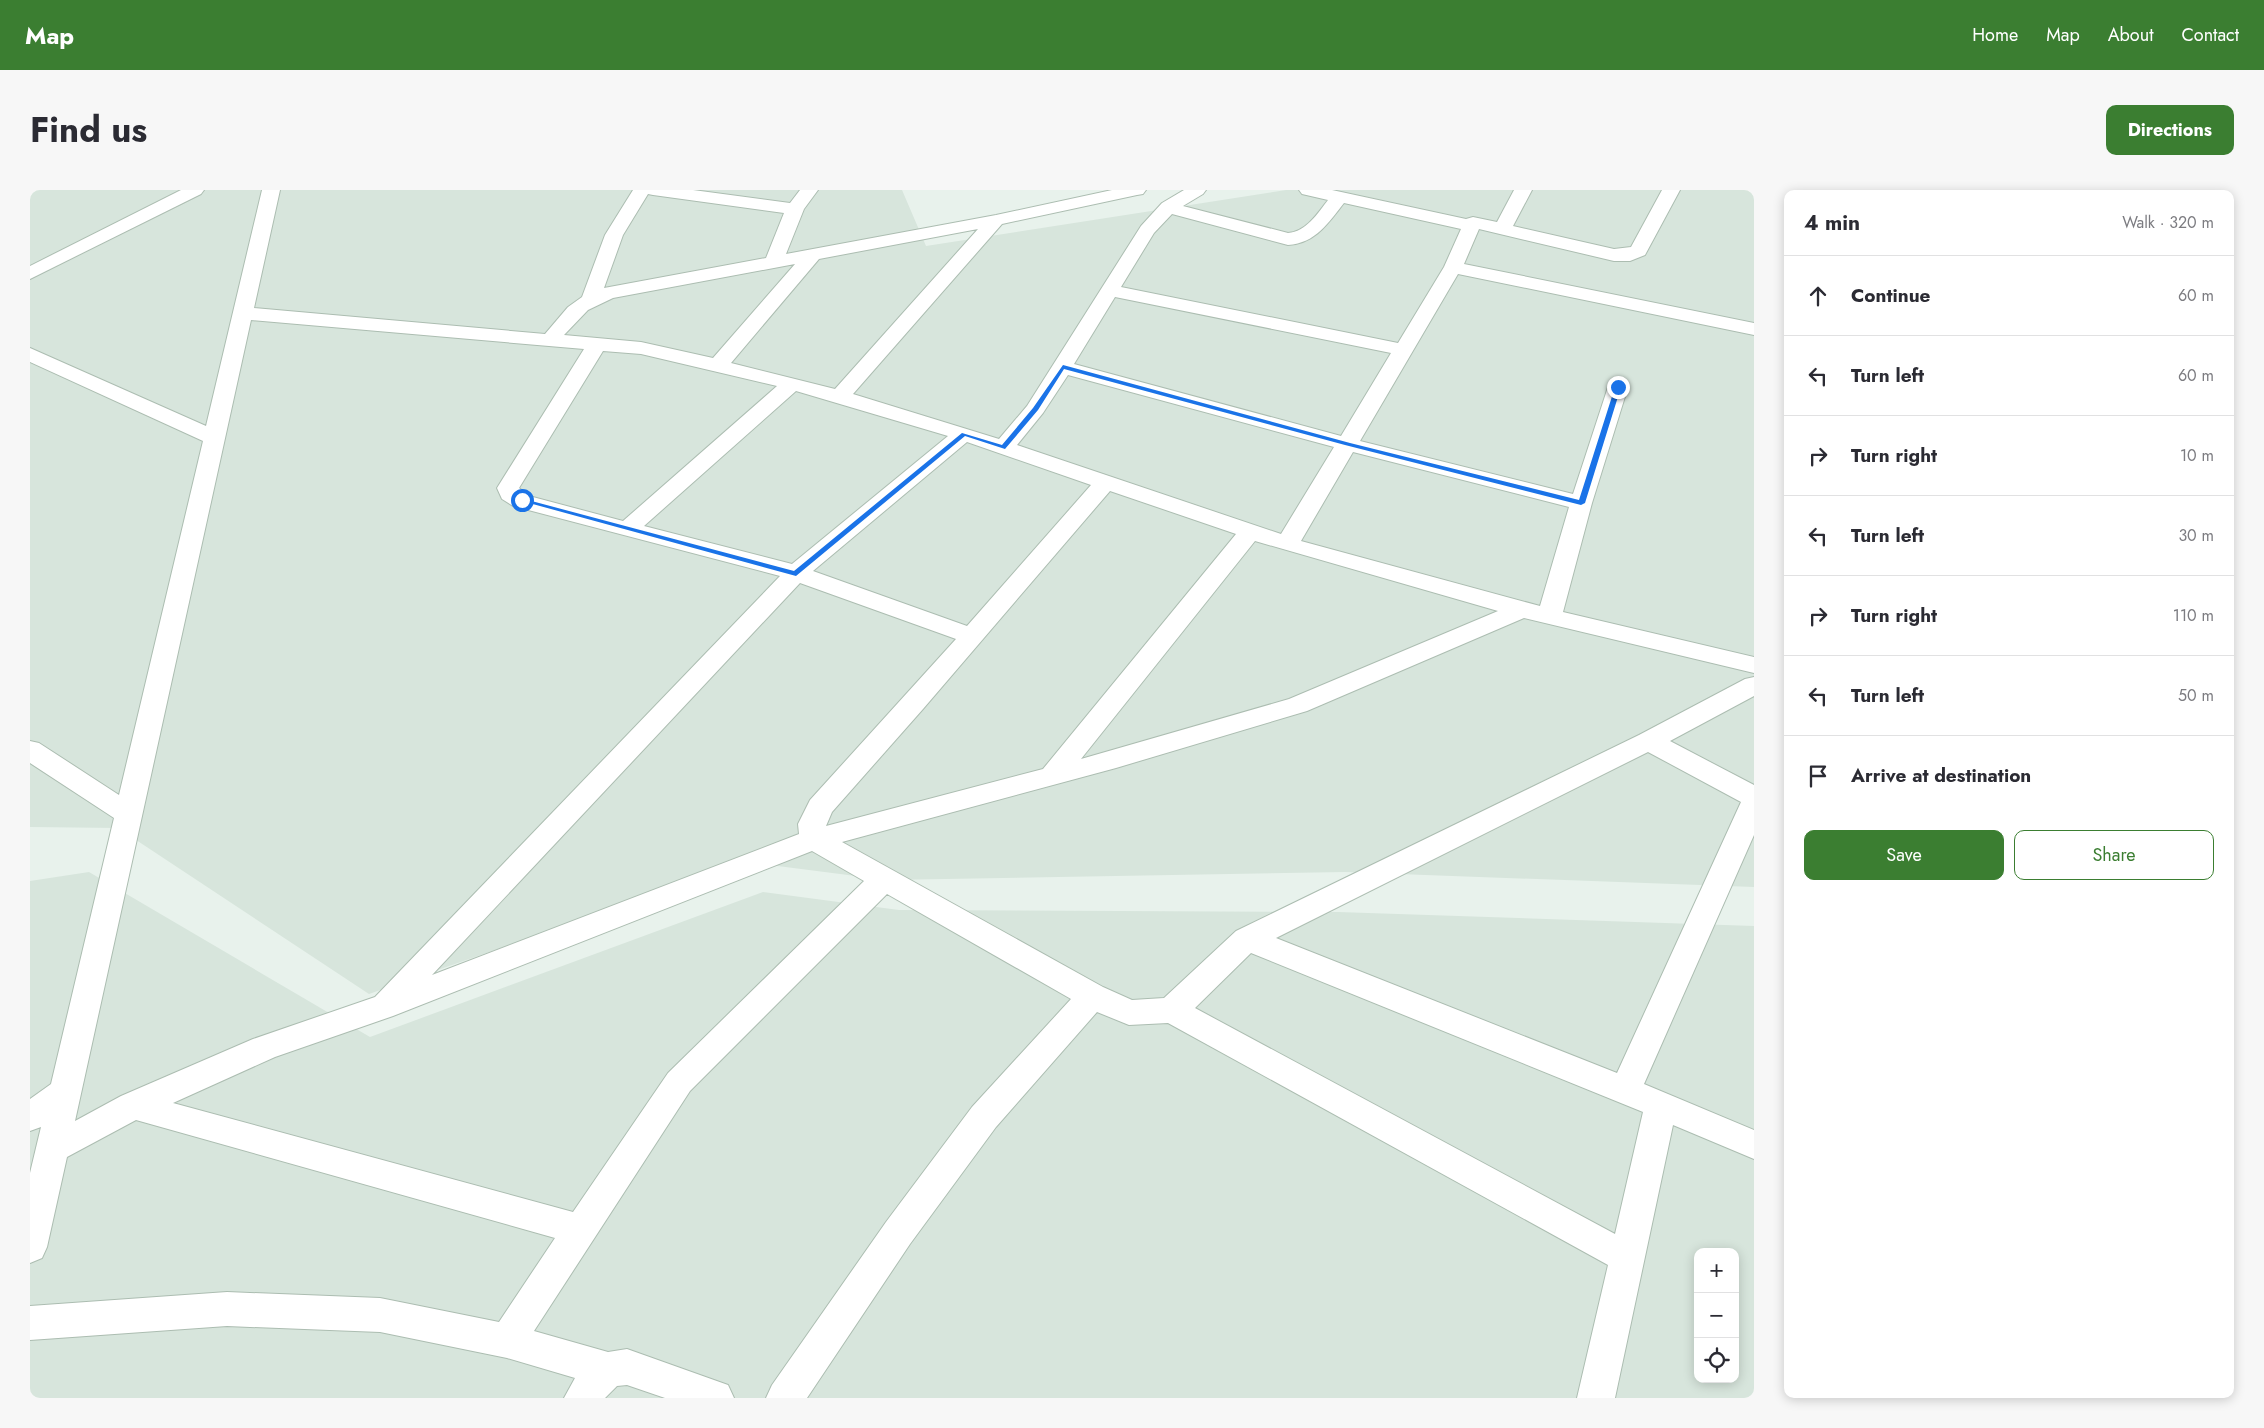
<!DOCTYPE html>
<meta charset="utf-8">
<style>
body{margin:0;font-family:Jost,sans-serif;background:#f7f7f7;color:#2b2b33}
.controls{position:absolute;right:15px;bottom:15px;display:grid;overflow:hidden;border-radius:10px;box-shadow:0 2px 12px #0003}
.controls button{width:45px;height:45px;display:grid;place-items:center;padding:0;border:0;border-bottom:1px solid #e1e1e2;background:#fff;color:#2b2b33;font:25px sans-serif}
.stop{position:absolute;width:15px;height:15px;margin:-11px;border:4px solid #1a73e8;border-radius:50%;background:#fff}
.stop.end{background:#1a73e8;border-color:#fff;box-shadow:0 1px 5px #0008}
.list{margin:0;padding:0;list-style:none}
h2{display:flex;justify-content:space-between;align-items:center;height:65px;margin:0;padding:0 20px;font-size:21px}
h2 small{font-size:16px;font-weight:400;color:#7c7c81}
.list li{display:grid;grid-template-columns:32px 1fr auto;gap:15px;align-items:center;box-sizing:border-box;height:80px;padding:0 20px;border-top:1px solid #e1e1e2}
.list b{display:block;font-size:19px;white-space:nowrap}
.list em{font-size:16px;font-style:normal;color:#7c7c81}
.actions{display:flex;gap:10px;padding:15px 20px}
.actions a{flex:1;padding:11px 0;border:1px solid #3b7e31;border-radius:10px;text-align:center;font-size:18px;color:#3b7e31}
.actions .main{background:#3b7e31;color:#fff}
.icon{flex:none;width:28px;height:28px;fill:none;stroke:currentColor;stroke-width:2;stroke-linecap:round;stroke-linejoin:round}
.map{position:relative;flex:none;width:1724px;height:1208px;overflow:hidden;border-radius:10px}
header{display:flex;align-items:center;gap:30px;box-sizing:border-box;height:70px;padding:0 25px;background:#3b7e31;color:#fff}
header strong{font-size:24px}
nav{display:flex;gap:28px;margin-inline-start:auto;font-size:18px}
.intro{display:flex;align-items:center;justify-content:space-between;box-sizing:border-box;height:120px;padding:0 30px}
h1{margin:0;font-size:35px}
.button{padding:12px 22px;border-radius:10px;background:#3b7e31;color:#fff;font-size:18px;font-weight:700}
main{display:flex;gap:30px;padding:0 30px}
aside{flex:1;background:#fff;border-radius:10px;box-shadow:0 2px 12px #0003}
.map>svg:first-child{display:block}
</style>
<header>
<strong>Map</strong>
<nav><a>Home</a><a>Map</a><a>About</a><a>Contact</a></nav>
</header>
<div class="intro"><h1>Find us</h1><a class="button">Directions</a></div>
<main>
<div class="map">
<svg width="1724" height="1208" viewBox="0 0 1724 1208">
<rect width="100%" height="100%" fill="#e8f2ec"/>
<g fill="#d7e5dc" fill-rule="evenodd">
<polygon points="0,0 872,0 896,56 1256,0 1724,0 1724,697 1315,682 857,690 716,672 339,804 88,638 0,637"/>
<path d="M 59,682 L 340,847 L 733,702 L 869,720 L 1308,722 L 1724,736 L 1724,1208 L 0,1208 L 0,691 ZM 1668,1062 L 1705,1062 L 1705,1189 L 1668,1189 Z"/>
</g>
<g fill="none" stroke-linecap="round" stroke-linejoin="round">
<g stroke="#acbdb1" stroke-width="2">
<g id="minor">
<polygon points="151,0 174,0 171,4 0,89 0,76"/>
<path d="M 232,0 L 250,0 L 224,118 L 515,144 L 538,117 L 552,107 L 575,45 L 603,0 L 663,0 L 760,13 L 770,0 L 788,0 L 774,19 L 756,64 L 966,25 L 1082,0 L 1116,0 L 1113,4 L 1107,5 L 972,34 L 823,204 L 969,249 L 997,216 L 1111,36 L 1132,13 L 1154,0 L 1176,0 L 1173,4 L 1153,16 L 1258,43 C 1276,42 1288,23 1298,10 L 1272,4 L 1269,0 L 1302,0 L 1436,29 L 1443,27 L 1467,32 L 1484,0 L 1502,0 L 1483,36 L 1584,59 L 1601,57 L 1632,0 L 1650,0 L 1615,65 L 1600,71 L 1584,71 L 1449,39 L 1434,74 L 1724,133 L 1724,145 L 1428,84 L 1330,251 L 1543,304 L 1578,197 L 1581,193 L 1588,191 L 1595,193 L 1598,197 L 1562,313 L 1533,422 L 1724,467 L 1724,483 L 1494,428 L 1277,521 L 1086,578 L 812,652 L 1073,797 L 1102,810 L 1134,808 L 1206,741 L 1609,545 L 1715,489 L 1724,487 L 1724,506 L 1640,551 L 1724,595 L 1724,645 L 1614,894 L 1724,940 L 1724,969 L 1643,935 L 1585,1208 L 1547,1208 L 1578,1075 L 1138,833 L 1099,835 L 1067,822 L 966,937 L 880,1054 L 777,1208 L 736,1208 L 742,1195 L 856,1032 L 942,917 L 1041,809 L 857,704 L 660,901 L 504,1141 L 578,1162 L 597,1159 L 698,1195 L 704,1208 L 635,1208 L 597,1195 L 587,1196 L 575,1208 L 534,1208 L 545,1188 L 477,1168 L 350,1142 L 197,1136 L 0,1150 L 0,1116 L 197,1102 L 350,1108 L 469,1132 L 525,1048 L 106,930 L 37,967 L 17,1057 L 12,1068 L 0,1073 L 0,983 L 11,937 L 0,941 L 0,909 L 21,894 L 84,628 L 0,573 L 0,551 L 9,553 L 89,605 L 173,251 L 0,172 L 0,158 L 176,236 ZM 618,4 L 623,5 L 754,23 L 736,68 L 574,98 L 593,45 ZM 1314,13 L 1431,39 L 1414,77 L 1368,153 L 1091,97 L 1124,43 L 1142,24 L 1258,55 C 1286,53 1298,33 1314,13 ZM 948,39 L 805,199 L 701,173 L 789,69 ZM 765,74 L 683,168 L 611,152 L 534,145 L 558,120 L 583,108 ZM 1085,107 L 1361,163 L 1311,246 L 1044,174 ZM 221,130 L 554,159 L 467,298 L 472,309 L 483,316 L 750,386 L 345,807 L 223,849 L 91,906 L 45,931 ZM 573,161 L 611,164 L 747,196 L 593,331 L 499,306 L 489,298 ZM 1038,185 L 1304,257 L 1251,344 L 987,255 L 1013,223 ZM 766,201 L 918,246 L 762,374 L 614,336 ZM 937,252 L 1061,295 L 937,436 L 783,381 ZM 1323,262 L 1539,317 L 1510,416 L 1271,351 ZM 1080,301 L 1206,344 L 1013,579 L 796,636 L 802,622 L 893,519 ZM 1225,351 L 1468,421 L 1259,509 L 1051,569 ZM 770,393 L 926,449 L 780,610 L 768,634 L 769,644 L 402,785 ZM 1618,562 L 1711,612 L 1587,883 L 1246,748 ZM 782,661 L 834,691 L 638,883 L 543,1022 L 143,913 L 245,867 L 363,826 ZM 1221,763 L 1613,922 L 1585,1044 L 1165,818 Z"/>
</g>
</g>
<use href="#minor" fill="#fff" fill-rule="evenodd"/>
</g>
<polygon fill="#1a73e8" points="1033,175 1320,253 1549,310 1585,197 1588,195 1591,197 1555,313 1551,315 1315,255 1034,179 1008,220 975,259 935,246 766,386 488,310 494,309 764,381 932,243 972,255 1003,218"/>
</svg>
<div class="controls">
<button>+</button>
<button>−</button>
<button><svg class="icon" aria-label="locate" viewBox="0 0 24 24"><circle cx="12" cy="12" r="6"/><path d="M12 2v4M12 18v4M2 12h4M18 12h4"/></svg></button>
</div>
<div class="stop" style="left:492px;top:310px"></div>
<div class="stop end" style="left:1588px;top:197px"></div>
</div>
<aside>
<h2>4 min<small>Walk · 320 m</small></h2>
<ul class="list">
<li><svg class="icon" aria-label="ahead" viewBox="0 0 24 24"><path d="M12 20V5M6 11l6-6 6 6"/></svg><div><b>Continue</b></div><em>60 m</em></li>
<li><svg class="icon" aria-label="left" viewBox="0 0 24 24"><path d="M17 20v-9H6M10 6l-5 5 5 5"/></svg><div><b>Turn left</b></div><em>60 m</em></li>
<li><svg class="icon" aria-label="right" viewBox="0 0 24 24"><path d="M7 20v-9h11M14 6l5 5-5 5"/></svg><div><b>Turn right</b></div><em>10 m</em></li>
<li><svg class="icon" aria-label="left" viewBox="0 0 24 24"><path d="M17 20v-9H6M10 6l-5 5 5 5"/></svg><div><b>Turn left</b></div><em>30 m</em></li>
<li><svg class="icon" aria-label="right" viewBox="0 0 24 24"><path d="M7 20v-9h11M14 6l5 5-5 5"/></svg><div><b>Turn right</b></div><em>110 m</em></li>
<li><svg class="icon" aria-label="left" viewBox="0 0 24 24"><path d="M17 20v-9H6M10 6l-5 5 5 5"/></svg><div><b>Turn left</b></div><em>50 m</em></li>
<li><svg class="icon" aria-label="arrive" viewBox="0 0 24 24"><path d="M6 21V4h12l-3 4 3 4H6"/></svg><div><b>Arrive at destination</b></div></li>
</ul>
<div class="actions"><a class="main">Save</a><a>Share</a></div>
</aside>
</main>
